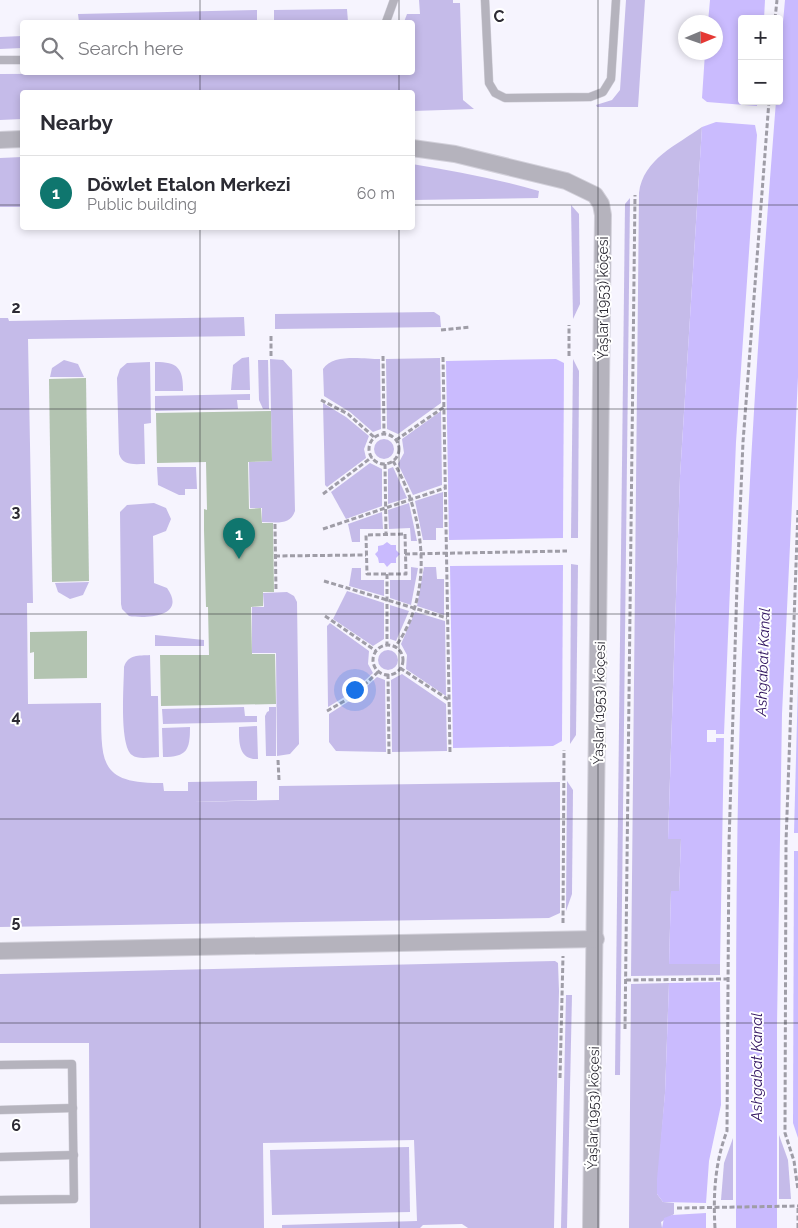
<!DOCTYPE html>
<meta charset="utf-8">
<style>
body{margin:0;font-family:Raleway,sans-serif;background:#f7f7f7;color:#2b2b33}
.controls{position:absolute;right:15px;top:15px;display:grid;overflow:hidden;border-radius:5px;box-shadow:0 2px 8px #0003}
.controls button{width:45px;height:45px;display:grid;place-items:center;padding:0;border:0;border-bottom:1px solid #e1e1e2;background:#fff;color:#2b2b33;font:25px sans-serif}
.compass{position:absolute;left:678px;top:15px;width:45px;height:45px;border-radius:50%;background:#fff;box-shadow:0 2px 8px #0003;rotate:88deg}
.you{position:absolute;left:354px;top:689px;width:18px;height:18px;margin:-12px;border:4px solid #fff;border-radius:50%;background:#1a73e8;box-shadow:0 0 0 8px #1a73e833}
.badge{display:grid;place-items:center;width:32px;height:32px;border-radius:50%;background:#0f766e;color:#fff;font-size:16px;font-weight:700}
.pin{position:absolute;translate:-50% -41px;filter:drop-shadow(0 1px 2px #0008)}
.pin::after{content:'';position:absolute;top:26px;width:18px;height:15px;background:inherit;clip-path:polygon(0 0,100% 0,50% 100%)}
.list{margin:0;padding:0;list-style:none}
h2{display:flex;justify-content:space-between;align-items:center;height:65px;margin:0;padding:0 20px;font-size:21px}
h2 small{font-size:16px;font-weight:400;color:#7c7c81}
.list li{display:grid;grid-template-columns:32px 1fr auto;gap:15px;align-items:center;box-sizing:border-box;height:75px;padding:0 20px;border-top:1px solid #e1e1e2}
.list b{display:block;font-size:19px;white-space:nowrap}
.list p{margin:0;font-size:16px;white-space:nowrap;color:#7c7c81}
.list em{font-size:16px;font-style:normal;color:#7c7c81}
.icon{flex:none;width:28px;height:28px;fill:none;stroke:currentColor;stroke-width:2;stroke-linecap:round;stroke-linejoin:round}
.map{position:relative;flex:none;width:798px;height:1228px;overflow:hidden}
.search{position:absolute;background:#fff;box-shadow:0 2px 8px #0003;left:20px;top:20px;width:395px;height:55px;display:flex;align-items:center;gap:12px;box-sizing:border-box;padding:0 18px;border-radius:5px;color:#7c7c81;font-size:19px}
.panel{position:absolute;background:#fff;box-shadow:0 2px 8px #0003;left:20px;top:90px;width:395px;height:140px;border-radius:5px}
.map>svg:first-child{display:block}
</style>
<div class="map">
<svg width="798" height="1228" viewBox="0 0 798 1228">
<rect width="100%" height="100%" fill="#f6f4fe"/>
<g fill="#c5bbe9">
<polygon points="419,0 453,0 453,3 460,3 463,100 474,109 413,111 412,92 22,92 22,119 0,120 0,74 412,72 412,22 404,22 407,14 420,14"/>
<polygon points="626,0 645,0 638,107 597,107 596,105 612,100 620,90"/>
<polygon points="347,9 348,22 274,22 274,10"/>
<polygon points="257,10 257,22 79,22 78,14"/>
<polygon points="22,36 22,48 0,49 0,37"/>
<path d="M 702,127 L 680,476 L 668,838 L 681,839 L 679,891 L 671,891 L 669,964 L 720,964 L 720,975 L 631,976 L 639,193 C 643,159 677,145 702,127 Z"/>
<polygon points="22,157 22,207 0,207 0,158"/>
<path d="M 412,164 C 455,171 497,179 539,191 L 538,198 L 413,200 Z"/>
<polygon points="630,198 620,1075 615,1075 625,204"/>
<polygon points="571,205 579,214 580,304 573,319"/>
<polygon points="434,312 440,316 441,327 275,329 275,314"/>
<path d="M 244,317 L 245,336 L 28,339 L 33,603 L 27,603 L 28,704 L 101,703 C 102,760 96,784 163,783 L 164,791 L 188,791 L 188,782 L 257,781 L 257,800 L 195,802 L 279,800 L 279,786 L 560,782 L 560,913 L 549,918 L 0,927 L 0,318 L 8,318 L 9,321 Z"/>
<polygon points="249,357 250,390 231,390 233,365 242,358"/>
<polygon points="440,358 441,403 398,434 387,429 386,359"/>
<path d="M 270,359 L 283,360 L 292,370 L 295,511 C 290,526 275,522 262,522 L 262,508 L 250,508 L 249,462 L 272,461 Z"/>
<path d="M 380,359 L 381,429 L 373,432 L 350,412 L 324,396 L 323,369 C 333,353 364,359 380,359 Z"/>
<polygon points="573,359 579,371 578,538 571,538"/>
<polygon points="64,360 78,364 84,377 50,377 52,368"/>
<polygon points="258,360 268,360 269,409 263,409 259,400"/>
<path d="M 150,362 L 151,423 L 144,424 L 145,464 C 134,464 123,466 119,454 L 117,378 L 120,369 L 127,363 Z"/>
<path d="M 155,362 C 178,362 183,368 183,391 L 155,391 Z"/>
<polygon points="250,394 250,400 237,400 238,409 155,411 155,396"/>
<polygon points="323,403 346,417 369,436 364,449 366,458 327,487 325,485"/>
<polygon points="441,411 442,485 413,495 398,464 404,453 402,439"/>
<circle cx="384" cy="449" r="10"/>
<polygon points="370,463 382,469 382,506 346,519 331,492"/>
<polygon points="157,467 196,467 197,489 185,489 185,495 179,495 158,485"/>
<polygon points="393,467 407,498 388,504 388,469"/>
<polygon points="443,492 443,528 436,528 436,540 423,540 415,501"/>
<path d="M 154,503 L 166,508 L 171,519 L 166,531 L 153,536 L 154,583 L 167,588 C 187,616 148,619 129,616 L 122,609 L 121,604 L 120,512 L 127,505 Z"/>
<polygon points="409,503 417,541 411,541 410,528 389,529 388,510"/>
<polygon points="382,512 383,529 360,529 360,542 352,542 348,524"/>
<polygon points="571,564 578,565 576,735 570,744"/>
<polygon points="411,567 418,568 411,605 390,598 390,580 411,580"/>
<polygon points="424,567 436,567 437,579 444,579 444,615 417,606"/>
<polygon points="352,568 361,568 361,580 384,580 384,596 349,586"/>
<polygon points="89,582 83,595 70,599 58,592 55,583"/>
<polygon points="347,591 384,603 384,639 373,646 333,619"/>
<polygon points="287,592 294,596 297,602 299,744 290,754 277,756 276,653 252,653 252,607 264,607 263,593"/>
<polygon points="390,605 409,611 396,641 390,639"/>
<polygon points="415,612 445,621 446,696 406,669 407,655 401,644"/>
<polygon points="330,623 369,651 368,664 373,673 351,693 328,707 327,626"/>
<polygon points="155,635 204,640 204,646 155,646"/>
<circle cx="388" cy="660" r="10"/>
<path d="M 150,655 L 151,696 L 158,696 L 159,757 C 151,757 138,760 132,755 C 119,745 124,684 124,667 C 128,654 139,656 150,655 Z"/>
<polygon points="402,674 446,704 447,751 392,752 391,680"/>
<polygon points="377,677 385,680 386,752 336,751 329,742 329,714 354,698"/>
<polygon points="244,707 245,716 257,716 257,722 163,724 162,709"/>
<polygon points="269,707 276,707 276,756 266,756 265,716 267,712 269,711"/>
<path d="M 257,726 L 258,759 C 238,760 239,741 239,727 Z"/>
<path d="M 190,727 C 190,750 187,757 163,757 L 162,728 Z"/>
<polygon points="567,781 573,790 572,894 566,911"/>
<polygon points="555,961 558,963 559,991 554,1228 468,1228 462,1224 423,1225 420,1228 282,1228 282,1225 417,1221 414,1140 263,1143 264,1228 90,1228 89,1043 0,1043 0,974"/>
<polygon points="669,983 665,1093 657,1194 663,1202 674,1203 674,1214 661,1222 662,1228 629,1228 631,984"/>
<polygon points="566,995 572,995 567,1228 561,1228"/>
<polygon points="779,1135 788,1160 791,1199 779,1199"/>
<polygon points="733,1138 733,1200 721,1200 724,1163"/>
<polygon points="409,1147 410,1212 272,1215 270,1150"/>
</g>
<g fill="#cabbfe">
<polygon points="710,0 765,0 764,19 742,19 742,101 757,101 757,106 707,102 702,98 705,53 716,52 716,22 708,22"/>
<polygon points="716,122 755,125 757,135 736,442 724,734 716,734 716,730 707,730 707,742 716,742 716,738 724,738 720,964 669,964 671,891 679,891 681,839 668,839 680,476 702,127"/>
<polygon points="556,359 564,363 563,538 449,540 446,361"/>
<polygon points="563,565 562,741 553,746 453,748 450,566"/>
<polygon points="798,684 798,833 794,833"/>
<polygon points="794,851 798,851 798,1138 793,1123"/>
<polygon points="720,982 721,1105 709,1161 706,1203 663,1202 657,1194 657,1179 665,1093 669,983"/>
<polygon points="706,1213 706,1228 662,1228 664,1218 672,1215"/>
</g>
<g fill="#c9bafe">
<path d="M 785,0 L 798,0 L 798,377 L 782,714 L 777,1025 L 777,1228 L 736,1228 C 736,1056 735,884 740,712 C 746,508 760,305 776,101 L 779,101 L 779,66 Z"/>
<polygon points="387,542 391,545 396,545 396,550 400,554 396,558 396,563 391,563 387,567 384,563 379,563 378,558 375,554 378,551 378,546 383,545"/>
</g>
<g fill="#b3c4b1">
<polygon points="86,378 89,581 52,582 49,379"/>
<polygon points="271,411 272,461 248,462 249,509 261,508 262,523 273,523 274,592 263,592 263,606 251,607 252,654 275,654 276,704 161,706 160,655 209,655 208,607 206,607 204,530 204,509 207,510 206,462 157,463 156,413"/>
<polygon points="87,631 87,678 34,679 34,652 30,653 30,632"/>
</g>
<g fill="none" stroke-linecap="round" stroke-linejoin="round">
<g stroke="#d2d0da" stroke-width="9">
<g id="service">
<polyline points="485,0 489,83 495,93 505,98 590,97 603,92 611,79 616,0"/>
<polyline points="386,22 394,0"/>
<polyline points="0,60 22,60"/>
<polyline points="0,1065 72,1064 74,1199 0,1200"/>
<polyline points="0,1110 73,1108"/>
<polyline points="0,1157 74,1155"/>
</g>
</g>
<g stroke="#d2d0da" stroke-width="18">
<g id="minor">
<polyline points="0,140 22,139"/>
<polyline points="412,148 455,154 566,181 595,195 601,204 603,215 591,1228"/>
<polyline points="0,951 596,939"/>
</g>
</g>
<g stroke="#9f9da7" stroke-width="3" stroke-dasharray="5 2.5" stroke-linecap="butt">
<polyline points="775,19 777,0"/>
<polyline points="441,330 470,327"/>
<polyline points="271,336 271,357"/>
<polyline points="383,356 384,434"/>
<polyline points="569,356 569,325"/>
<polyline points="443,357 450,752"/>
<polyline points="321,400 348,414 375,438"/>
<circle cx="384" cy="449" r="15"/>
<polyline points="396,440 444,407"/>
<path d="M 393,461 C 425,515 435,593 395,647"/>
<polyline points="385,464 386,534"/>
<polyline points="323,494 372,457"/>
<polyline points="798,510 786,842 785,1133 794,1161 798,1190"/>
<polyline points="275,524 276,591"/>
<polyline points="323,529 445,488"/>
<polygon points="405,534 406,574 367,574 366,535"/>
<polyline points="405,554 567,551"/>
<polyline points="275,556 366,555"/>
<polyline points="387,574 387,645"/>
<polyline points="324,581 447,618"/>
<polyline points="325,616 376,651"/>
<circle cx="388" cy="660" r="15"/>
<polyline points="400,668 449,700"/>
<polyline points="388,674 389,754"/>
<polyline points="327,711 353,696 379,671"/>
<polyline points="278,760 279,780"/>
<polyline points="563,923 564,750"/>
<polyline points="626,980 728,979"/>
<polyline points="625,1029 635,195"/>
<polyline points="560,1078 563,956"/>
<polyline points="677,1208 798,1206"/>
<path d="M 715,1228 C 713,1195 715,1162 727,1131 L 729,843 L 737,585 L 743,442 L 769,101"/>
<polyline points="798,1228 798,1208"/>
</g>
<use href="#service" stroke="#b5b3bd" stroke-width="8"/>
<use href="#minor" stroke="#b5b3bd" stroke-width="16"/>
</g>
<path fill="none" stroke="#2d2b34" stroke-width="1" stroke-opacity="0.55" d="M 200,0 L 200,22M 399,0 L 399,22M 598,0 L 598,1228M 200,72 L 200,92M 399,72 L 399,92M 0,205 L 22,205M 412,205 L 798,205M 200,228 L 200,1228M 399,228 L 399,1228M 0,409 L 798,409M 0,614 L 798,614M 0,819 L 798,819M 0,1023 L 798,1023"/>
<g text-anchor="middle" stroke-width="4" stroke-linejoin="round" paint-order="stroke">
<g font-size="14" fill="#2d2b34" stroke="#fff">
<text transform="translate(603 298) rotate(-90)" y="5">Ýaşlar (1953) köçesi</text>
<text transform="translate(599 703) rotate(-89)" y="5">Ýaşlar (1953) köçesi</text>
<text transform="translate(593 1108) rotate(-89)" y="5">Ýaşlar (1953) köçesi</text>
</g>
<g font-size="15" font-style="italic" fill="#30135f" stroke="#fff">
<text transform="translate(763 662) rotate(-88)" y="5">Ashgabat Kanal</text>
<text transform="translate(757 1067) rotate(-90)" y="5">Ashgabat Kanal</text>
</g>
</g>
<g font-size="16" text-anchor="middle" font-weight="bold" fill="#2d2b34" stroke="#fff" stroke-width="4" stroke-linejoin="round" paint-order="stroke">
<text x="499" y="22">C</text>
<text x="16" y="313">2</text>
<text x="16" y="517">3</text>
<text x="16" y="722">4</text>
<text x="16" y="927">5</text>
<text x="16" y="1131">6</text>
</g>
</svg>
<div class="controls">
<button>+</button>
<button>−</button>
</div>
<svg class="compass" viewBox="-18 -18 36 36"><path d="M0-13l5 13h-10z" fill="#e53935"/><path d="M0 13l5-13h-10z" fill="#7c7c81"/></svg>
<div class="you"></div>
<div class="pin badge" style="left:239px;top:559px">1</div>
<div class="search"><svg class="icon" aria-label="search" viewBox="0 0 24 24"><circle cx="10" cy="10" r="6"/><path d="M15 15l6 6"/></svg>Search here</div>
<section class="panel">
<h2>Nearby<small></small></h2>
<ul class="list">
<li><span class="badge">1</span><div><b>Döwlet Etalon Merkezi</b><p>Public building</p></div><em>60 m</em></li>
</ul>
</section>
</div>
